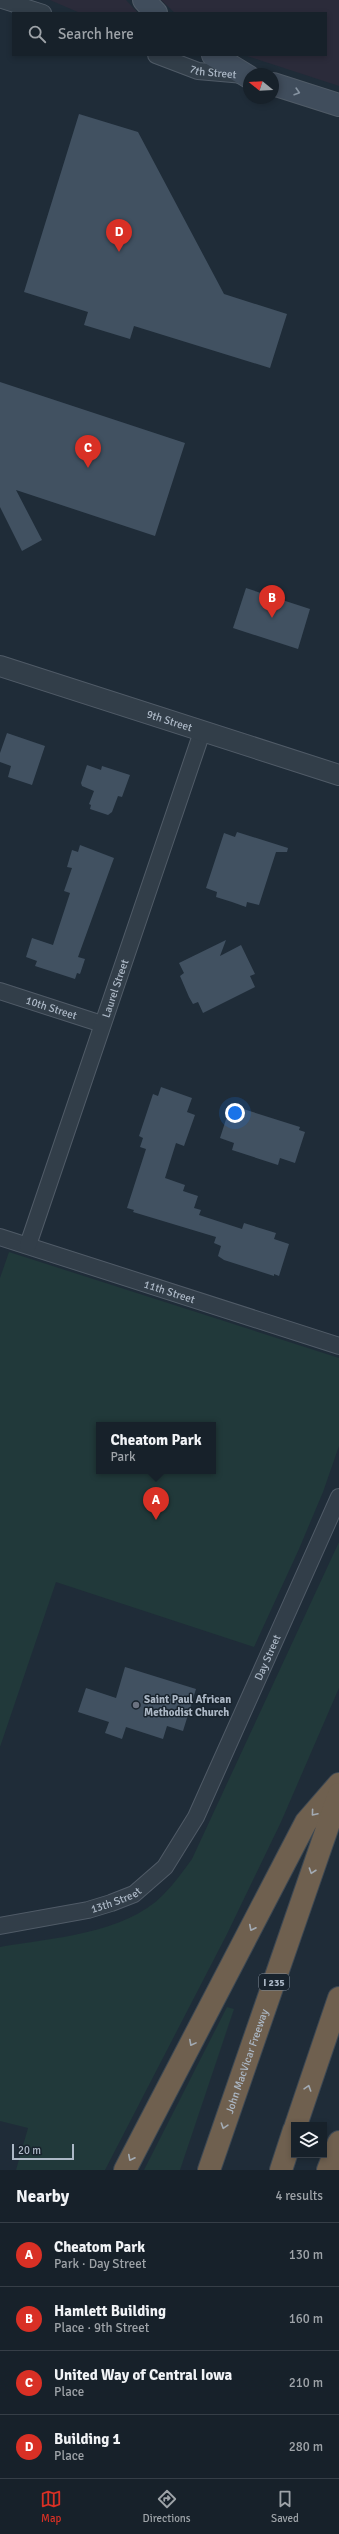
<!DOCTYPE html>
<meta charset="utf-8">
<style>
body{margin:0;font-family:Signika,sans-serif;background:#242e36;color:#f1f3f6}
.controls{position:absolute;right:12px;bottom:12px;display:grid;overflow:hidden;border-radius:0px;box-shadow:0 2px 6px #0003}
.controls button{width:36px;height:36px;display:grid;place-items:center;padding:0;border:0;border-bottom:1px solid #363e47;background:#17212a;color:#f1f3f6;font:20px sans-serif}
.compass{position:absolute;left:243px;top:68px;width:36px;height:36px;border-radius:50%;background:#17212a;box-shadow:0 2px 6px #0003;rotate:288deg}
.scale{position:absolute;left:12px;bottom:10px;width:62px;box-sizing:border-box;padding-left:4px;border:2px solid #acb8c6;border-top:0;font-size:11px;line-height:14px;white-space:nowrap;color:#acb8c6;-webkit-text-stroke:3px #18232d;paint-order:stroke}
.you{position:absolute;left:235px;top:1113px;width:14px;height:14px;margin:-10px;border:3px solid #fff;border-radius:50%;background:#1a73e8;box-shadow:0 0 0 6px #1a73e833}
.badge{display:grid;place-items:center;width:26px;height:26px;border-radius:50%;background:#d93025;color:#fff;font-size:13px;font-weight:700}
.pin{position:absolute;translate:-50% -33px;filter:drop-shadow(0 1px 2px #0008)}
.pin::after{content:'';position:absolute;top:21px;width:14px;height:12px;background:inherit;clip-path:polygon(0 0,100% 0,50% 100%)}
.popup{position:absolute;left:96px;top:1422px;width:120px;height:52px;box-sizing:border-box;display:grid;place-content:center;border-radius:0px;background:#17212a;filter:drop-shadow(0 1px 3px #0005);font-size:13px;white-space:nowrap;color:#9ea3a8}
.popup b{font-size:15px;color:#f1f3f6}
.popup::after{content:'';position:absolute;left:50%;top:100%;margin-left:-8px;border:8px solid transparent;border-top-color:#17212a}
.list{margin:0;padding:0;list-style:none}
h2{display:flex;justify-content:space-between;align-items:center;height:52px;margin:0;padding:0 16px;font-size:17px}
h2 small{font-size:13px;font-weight:400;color:#9ea3a8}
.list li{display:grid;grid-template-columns:26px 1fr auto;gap:12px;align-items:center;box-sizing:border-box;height:64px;padding:0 16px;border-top:1px solid #363e47}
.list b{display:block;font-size:15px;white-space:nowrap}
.list p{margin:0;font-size:13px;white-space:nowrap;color:#9ea3a8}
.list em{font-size:13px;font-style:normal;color:#9ea3a8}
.icon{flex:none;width:22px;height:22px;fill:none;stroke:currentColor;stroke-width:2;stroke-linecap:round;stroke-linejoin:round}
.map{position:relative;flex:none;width:339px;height:2170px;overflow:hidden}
.search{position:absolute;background:#17212a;box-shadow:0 2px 6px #0003;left:12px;right:12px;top:12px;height:44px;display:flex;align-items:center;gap:10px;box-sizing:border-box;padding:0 14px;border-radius:0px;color:#9ea3a8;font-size:15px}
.sheet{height:308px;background:#17212a}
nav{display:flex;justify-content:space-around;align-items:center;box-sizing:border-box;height:56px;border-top:1px solid #363e47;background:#17212a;font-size:11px;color:#9ea3a8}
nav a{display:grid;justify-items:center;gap:2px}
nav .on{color:#d93025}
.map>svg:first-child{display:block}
</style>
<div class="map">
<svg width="339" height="2170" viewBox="0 0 339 2170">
<rect width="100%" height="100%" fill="#1f2c38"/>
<g fill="#2b2b3a">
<polygon points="50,0 126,0 138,13 80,13"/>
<polygon points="161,0 339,0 339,86 244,55 326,55 326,13 175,13"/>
</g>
<g fill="#21393a" fill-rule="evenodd">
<path d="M 9,1252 L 339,1358 L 339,1446 L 323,1492 L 299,1549 L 254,1647 L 56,1582 L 0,1747 L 0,1278 ZM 99,1425 L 213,1425 L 213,1471 L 99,1471 Z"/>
<path d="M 339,1542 L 339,1688 L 281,1822 L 227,1934 L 105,2170 L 16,2170 L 28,2128 L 0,2121 L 0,1947 C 51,1938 125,1934 163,1895 C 174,1884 183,1871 192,1859 Z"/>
<polygon points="227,2007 234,2009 180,2170 144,2170"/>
</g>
<g fill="#415161">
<polygon points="79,114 138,132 224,294 287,314 270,368 134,326 130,339 84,325 88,312 24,292"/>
<polygon points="0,382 185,443 155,536 16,490 42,540 22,551 0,507"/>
<polygon points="246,588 310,609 298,649 233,628"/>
<polygon points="7,733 45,746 32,785 8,777 11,766 0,762 0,753"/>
<polygon points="87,765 101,770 102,766 130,775 122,797 118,796 112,812 108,815 90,809 91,805 89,804 94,791 82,786 81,783"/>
<polygon points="237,832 288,848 287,852 276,852 259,905 247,902 246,907 232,902 216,897 217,892 206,888 224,833 235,837"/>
<polygon points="80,845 114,858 78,957 85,959 80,974 77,973 75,979 35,966 37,961 26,957 32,938 53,945 70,893 64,891 72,868 67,867 72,850 78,852"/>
<polygon points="226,940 220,956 241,945 255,974 250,976 255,987 203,1013 198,1002 193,1004 189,997 180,976 184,973 179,963"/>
<polygon points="161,1087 192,1098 187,1112 195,1115 184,1146 176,1143 165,1178 185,1185 183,1191 198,1196 194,1208 201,1210 199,1215 242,1229 244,1223 276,1233 274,1239 289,1244 279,1276 274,1274 274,1276 224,1260 218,1256 221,1246 214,1243 216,1237 133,1212 134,1210 127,1208 146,1149 140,1147 143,1138 139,1136 153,1094 158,1096"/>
<polygon points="230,1107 236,1109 237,1107 300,1127 299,1130 305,1132 295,1163 280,1158 278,1165 232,1150 234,1143 220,1138"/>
<polygon points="125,1667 196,1689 183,1731 167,1726 163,1739 126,1727 122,1739 105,1733 109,1722 78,1712 86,1688 116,1698"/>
</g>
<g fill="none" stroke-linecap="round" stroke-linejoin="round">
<g stroke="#505b67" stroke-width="18">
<g id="minor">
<polyline points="2,0 43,13"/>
<path id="s1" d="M 156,55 L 198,71 L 244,75"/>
<path id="s2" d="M 0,991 L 102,1024"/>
<path id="s3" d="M 0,1237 L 339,1346"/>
<path id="s4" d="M 28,1245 L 202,732"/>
<path id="s5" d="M 0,1926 L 88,1910 L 111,1903 L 134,1894 L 165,1867 L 196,1817 L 339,1497"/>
</g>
</g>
<g stroke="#505b67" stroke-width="22">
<g id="tertiary">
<path id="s6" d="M 0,666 L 339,775"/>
</g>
</g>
<g stroke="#505b67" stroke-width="24">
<g id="secondary">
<polyline points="144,0 156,13"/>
<polyline points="213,55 249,77"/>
<polyline points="273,84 339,105"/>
</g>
</g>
<g stroke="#3d4853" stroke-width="24">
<g id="motorway">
<polyline points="296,2125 339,1998"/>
<polyline points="125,2170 306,1822 339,1784"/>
<path id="s7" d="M 209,2170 L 339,1794"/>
<polyline points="281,2170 294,2130"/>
<polyline points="328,2170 339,2142"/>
</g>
</g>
<use href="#minor" stroke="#323e49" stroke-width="16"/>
<use href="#tertiary" stroke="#323e49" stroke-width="20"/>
<use href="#secondary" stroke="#404d5c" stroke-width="22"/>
<use href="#motorway" stroke="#6f604f" stroke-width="22"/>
</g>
<defs><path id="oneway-chevron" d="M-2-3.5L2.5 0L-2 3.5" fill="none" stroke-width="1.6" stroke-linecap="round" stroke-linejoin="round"/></defs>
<use stroke="#8693a1" href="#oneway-chevron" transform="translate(297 92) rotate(17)"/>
<g stroke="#a3abb4">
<use href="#oneway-chevron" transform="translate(314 1813) rotate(130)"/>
<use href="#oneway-chevron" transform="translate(312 1871) rotate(109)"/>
<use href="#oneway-chevron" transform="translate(252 1928) rotate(117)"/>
<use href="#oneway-chevron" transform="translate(192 2043) rotate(118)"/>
<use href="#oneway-chevron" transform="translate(308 2088) rotate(-72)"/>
<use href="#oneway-chevron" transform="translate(224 2126) rotate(108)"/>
<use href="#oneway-chevron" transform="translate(131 2158) rotate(117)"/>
</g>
<circle fill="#6b7280" stroke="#18232d" stroke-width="1.5" cx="136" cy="1705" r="4"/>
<g text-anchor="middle" stroke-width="3" stroke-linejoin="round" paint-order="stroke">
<rect fill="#18232d" stroke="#808b98" stroke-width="1" x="259" y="1974" width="30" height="16" rx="3"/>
<g font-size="10" font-weight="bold" fill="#acb8c6">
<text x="274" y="1986">I 235</text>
</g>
<g font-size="11" fill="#acb8c6" stroke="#18232d">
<text dy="4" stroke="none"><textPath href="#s1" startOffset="60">7th Street</textPath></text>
<text dy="4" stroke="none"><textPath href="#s6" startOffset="178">9th Street</textPath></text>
<text dy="4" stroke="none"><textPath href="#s4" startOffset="271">Laurel Street</textPath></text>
<text dy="4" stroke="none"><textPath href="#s2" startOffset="54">10th Street</textPath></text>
<text dy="4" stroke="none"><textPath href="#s3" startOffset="178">11th Street</textPath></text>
<text dy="4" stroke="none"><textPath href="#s5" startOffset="413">Day Street</textPath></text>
<text dy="4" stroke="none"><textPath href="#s5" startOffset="119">13th Street</textPath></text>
<text dy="4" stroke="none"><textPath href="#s7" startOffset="115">John MacVicar Freeway</textPath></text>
</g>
<g font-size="11" font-weight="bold" fill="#acb8c6" stroke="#18232d" text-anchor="start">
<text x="144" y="1703">Saint Paul African<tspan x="144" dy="13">Methodist Church</tspan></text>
</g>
</g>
</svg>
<div class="controls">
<button><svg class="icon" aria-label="layers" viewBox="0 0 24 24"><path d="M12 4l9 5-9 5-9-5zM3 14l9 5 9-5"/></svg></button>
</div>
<svg class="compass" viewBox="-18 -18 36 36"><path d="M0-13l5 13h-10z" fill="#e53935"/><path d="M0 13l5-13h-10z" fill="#9ea3a8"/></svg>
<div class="scale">20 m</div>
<div class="you"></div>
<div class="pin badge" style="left:156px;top:1520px">A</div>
<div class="popup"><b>Cheatom Park</b>Park</div>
<div class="pin badge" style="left:272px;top:618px">B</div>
<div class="pin badge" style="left:88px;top:468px">C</div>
<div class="pin badge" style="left:119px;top:252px">D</div>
<div class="search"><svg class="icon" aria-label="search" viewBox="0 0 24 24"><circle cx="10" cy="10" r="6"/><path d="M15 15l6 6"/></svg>Search here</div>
</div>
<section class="sheet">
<h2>Nearby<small>4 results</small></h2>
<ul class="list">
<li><span class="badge">A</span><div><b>Cheatom Park</b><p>Park · Day Street</p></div><em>130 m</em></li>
<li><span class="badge">B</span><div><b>Hamlett Building</b><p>Place · 9th Street</p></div><em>160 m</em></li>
<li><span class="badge">C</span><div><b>United Way of Central Iowa</b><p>Place</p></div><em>210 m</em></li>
<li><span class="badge">D</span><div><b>Building 1</b><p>Place</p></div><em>280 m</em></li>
</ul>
</section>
<nav>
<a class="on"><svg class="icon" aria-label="map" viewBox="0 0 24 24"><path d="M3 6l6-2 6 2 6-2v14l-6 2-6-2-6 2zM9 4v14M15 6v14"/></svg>Map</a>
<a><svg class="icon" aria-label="directions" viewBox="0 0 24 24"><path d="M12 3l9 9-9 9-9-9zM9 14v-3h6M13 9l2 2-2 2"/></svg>Directions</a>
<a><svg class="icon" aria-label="saved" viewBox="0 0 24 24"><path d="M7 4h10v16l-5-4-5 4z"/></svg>Saved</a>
</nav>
